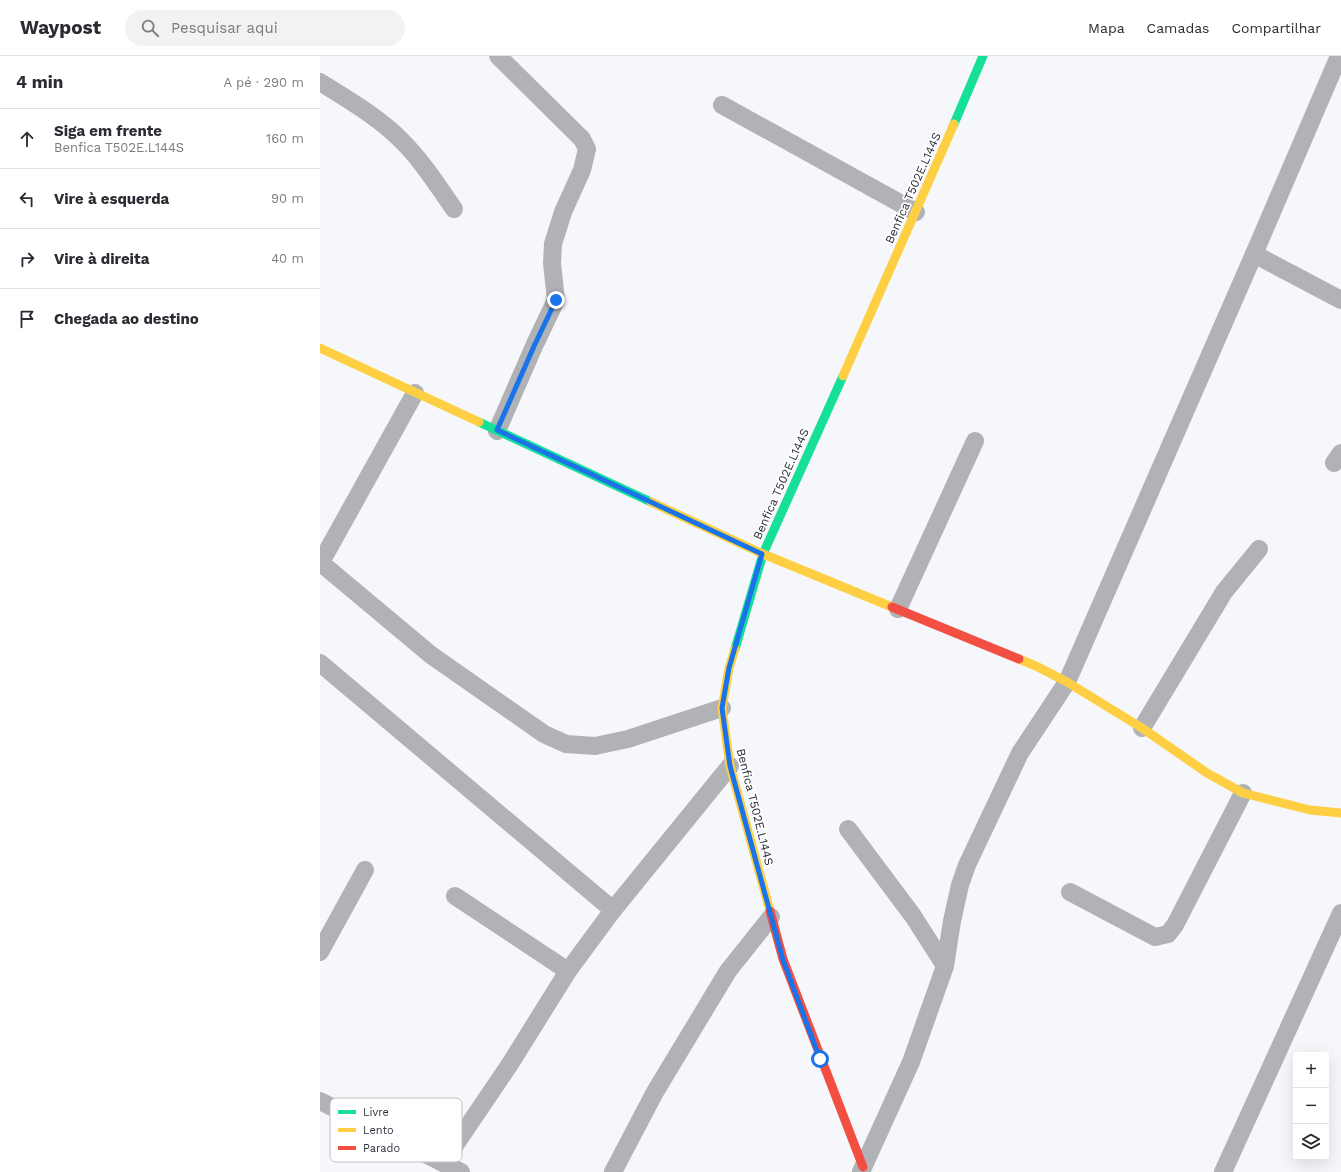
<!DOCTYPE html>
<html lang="pt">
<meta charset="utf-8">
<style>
body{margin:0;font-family:"Work Sans",sans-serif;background:#f2f2f3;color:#2b2b33}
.controls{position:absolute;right:12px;bottom:12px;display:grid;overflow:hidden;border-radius:4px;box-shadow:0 4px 16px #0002}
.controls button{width:36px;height:36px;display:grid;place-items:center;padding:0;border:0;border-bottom:1px solid #e1e1e2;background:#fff;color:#2b2b33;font:20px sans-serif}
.stop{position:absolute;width:12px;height:12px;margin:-9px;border:3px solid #1a73e8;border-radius:50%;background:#fff}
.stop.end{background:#1a73e8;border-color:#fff;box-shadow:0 1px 4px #0008}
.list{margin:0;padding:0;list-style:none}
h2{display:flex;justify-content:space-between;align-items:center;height:52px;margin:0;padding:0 16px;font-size:17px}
h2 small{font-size:13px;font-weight:400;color:#7c7c81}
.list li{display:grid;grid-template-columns:26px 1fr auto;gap:12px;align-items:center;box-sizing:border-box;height:60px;padding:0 16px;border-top:1px solid #e1e1e2}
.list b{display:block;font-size:15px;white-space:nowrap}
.list p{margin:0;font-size:13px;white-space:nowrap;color:#7c7c81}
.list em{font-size:13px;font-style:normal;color:#7c7c81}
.icon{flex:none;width:22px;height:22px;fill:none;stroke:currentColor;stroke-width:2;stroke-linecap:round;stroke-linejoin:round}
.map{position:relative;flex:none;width:1021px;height:1116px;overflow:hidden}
header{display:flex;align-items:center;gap:24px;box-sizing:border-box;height:56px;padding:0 20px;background:#fff;border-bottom:1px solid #e1e1e2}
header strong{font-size:19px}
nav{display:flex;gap:22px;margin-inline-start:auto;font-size:14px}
.search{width:280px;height:36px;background:#f2f2f3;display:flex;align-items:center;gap:10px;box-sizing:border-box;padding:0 14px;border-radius:22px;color:#7c7c81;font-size:15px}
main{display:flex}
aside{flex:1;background:#fff}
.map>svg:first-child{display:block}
</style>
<header>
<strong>Waypost</strong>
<div class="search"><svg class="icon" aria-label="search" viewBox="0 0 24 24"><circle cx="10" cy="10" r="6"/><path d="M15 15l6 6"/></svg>Pesquisar aqui</div>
<nav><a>Mapa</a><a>Camadas</a><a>Compartilhar</a></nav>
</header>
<main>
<aside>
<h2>4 min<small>A pé · 290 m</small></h2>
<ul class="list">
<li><svg class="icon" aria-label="ahead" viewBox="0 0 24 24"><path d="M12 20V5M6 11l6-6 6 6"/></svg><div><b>Siga em frente</b><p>Benfica T502E.L144S</p></div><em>160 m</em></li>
<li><svg class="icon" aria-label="left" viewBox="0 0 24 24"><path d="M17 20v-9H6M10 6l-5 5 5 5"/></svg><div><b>Vire à esquerda</b></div><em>90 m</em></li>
<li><svg class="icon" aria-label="right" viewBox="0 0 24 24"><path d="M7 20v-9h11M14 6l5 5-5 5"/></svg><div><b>Vire à direita</b></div><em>40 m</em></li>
<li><svg class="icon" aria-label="arrive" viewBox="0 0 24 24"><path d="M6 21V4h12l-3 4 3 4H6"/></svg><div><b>Chegada ao destino</b></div></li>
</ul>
</aside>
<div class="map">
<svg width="1021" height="1116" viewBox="0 0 1021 1116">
<rect width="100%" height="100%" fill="#f5f7fa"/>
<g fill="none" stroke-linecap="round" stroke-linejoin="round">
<g stroke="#b0b2b6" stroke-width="18">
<path d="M 0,26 C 27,43 60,62 82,85 C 102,105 118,130 134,153"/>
<polyline points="402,49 596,156"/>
<polyline points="934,198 1021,244"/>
<polyline points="177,375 215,288 236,244 232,207 233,188 243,156 262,114 267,93 262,83 178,0"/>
<polyline points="1014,407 1021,397"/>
<polyline points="1,507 111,599 224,678 246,688 275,690 308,683 402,652"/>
<polyline points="0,508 95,337"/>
<polyline points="578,553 655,385"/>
<polyline points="0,607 293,854"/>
<polyline points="822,672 904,536 939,493"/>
<polyline points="528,773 593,860 625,910 591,1006 541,1116"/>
<polyline points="750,836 835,881 848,878 855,869 923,737"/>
<polyline points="135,840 248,915"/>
<polyline points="0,896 45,814"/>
<polyline points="625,910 632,865 640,829 647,809 700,697 747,626 934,198 1019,0"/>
<polyline points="0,1045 141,1116"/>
<polyline points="123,1107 190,1008 248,915 293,854 410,710"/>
<polyline points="293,1116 335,1036 408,915 451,861"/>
<polyline points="903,1116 1021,857"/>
</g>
<g stroke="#16e098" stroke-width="9">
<polyline points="634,68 663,0"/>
<polyline points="159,366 331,446"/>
<polyline points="415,593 443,498 523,320"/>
</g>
<g stroke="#ffcf43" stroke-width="9">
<polyline points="0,292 159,366"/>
<polyline points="523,320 634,68"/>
<polyline points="331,446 443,498 572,551"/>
<polyline points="415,593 409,612 402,652 410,710 450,855"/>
<polyline points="699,603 716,610 747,626 822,672 887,717 923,737 990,754 1021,757"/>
</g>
<g stroke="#f24e42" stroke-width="9">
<polyline points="572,551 699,603"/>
<polyline points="450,855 463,903 543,1111"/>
</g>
</g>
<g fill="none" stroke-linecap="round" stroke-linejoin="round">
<polyline stroke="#1a73e8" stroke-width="5" points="236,244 215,288 177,374 442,498 409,612 402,652 410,710 463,904 500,1003"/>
</g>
<g text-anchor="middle" stroke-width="3.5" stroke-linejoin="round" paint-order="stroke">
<g font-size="12" fill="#2c313a" stroke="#fff">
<text transform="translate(593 132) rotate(-66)" y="4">Benfica T502E.L144S</text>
<text transform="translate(461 428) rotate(-66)" y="4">Benfica T502E.L144S</text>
<text transform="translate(435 751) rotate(76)" y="4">Benfica T502E.L144S</text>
</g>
</g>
<rect x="10" y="1042" width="132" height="64" rx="6" fill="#fff" stroke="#c0c1c4" stroke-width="1"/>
<rect x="18" y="1054" width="18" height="4" fill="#16e098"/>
<rect x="18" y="1072" width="18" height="4" fill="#ffcf43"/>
<rect x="18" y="1090" width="18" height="4" fill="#f24e42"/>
<g font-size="11" fill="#2c313a">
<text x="43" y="1060">Livre</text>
<text x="43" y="1078">Lento</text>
<text x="43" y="1096">Parado</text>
</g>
</svg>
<div class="controls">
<button>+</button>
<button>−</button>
<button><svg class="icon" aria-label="layers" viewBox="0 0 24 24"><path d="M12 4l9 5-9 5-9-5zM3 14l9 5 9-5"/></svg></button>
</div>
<div class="stop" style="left:500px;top:1003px"></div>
<div class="stop end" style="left:236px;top:244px"></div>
</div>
</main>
